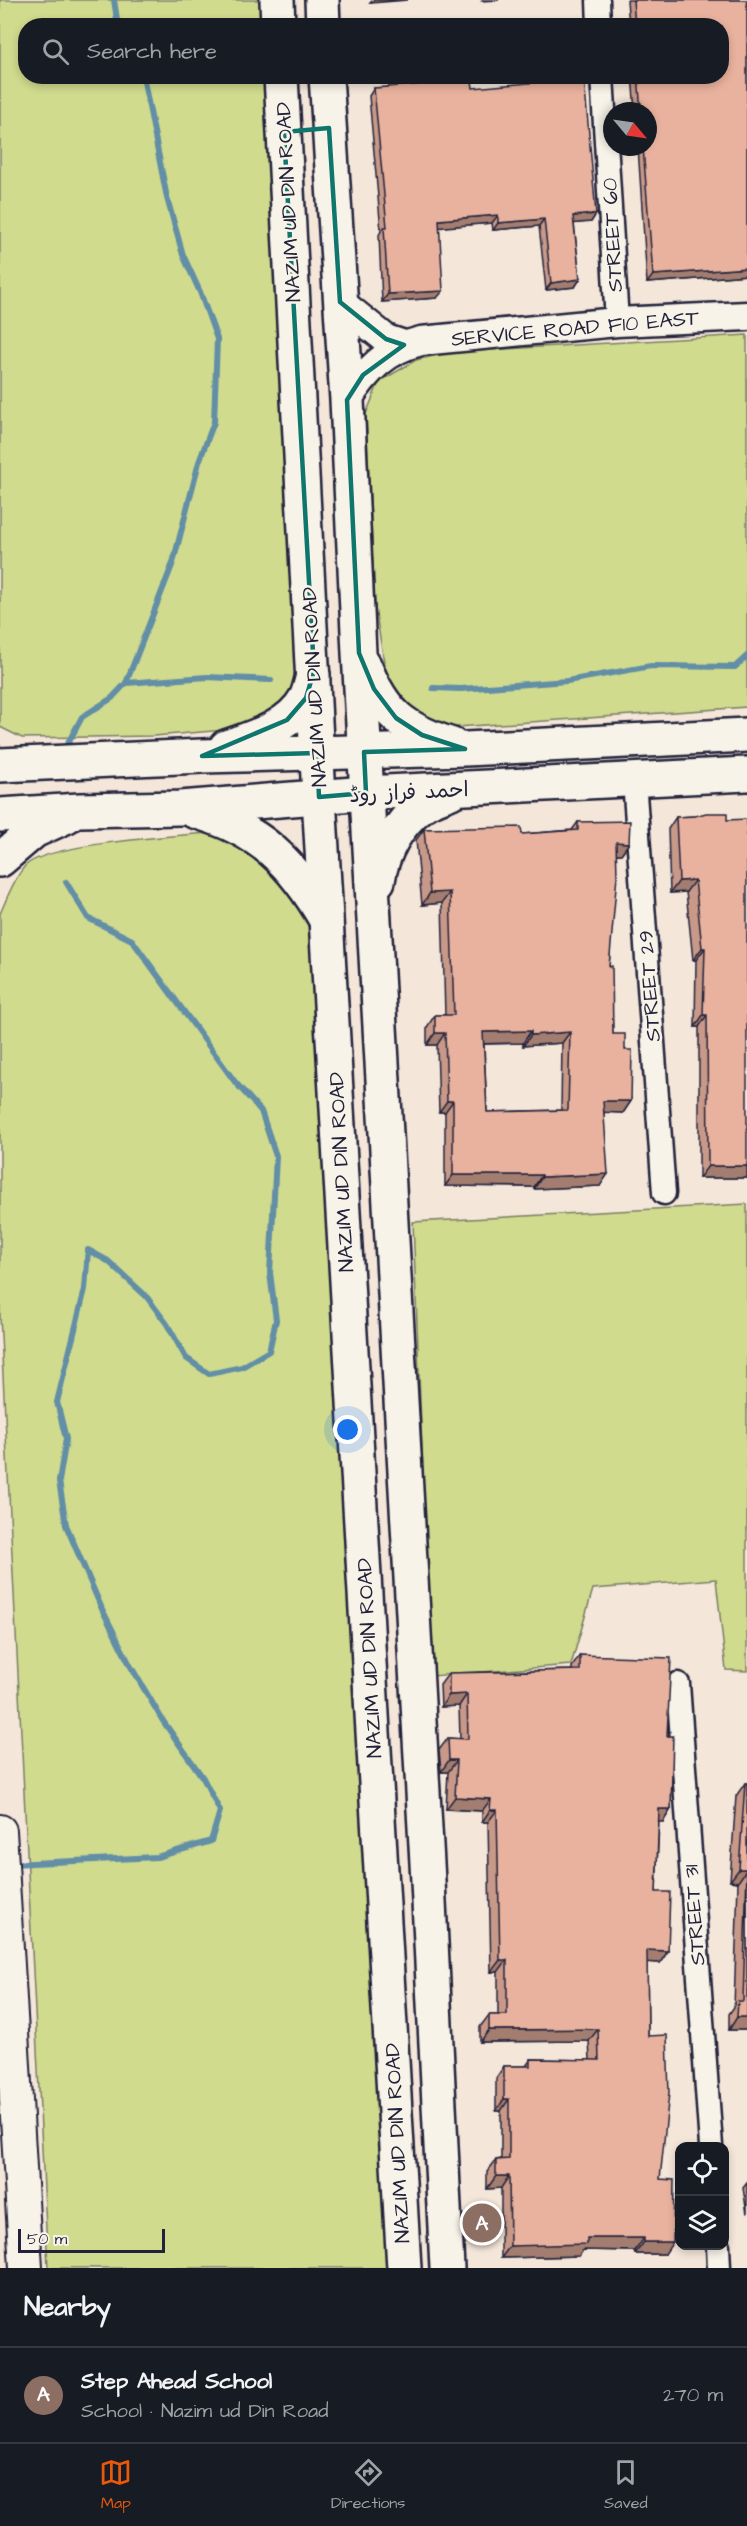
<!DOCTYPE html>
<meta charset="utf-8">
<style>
body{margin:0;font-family:"Architects Daughter","Playpen Sans Arabic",sans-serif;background:#20242c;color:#f1f3f6}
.controls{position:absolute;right:18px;bottom:18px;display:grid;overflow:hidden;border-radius:12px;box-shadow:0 3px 9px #0003}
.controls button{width:54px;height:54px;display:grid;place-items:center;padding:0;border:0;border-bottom:2px solid #363941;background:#171b24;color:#f1f3f6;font:30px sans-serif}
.compass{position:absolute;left:603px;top:102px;width:54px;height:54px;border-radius:50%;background:#171b24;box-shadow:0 3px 9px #0003;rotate:119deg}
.scale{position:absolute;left:18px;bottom:15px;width:147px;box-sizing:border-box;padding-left:6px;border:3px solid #22223b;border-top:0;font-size:16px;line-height:21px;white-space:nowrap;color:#22223b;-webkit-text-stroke:4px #f7f3e8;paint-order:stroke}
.you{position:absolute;left:348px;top:1430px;width:21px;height:21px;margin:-15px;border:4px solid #fff;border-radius:50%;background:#1a73e8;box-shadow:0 0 0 9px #1a73e833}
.badge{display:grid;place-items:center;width:39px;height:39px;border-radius:50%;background:#ea580c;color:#fff;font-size:20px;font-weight:700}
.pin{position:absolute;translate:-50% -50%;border:3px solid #fff;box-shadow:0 2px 6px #0006}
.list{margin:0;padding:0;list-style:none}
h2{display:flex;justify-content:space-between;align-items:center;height:78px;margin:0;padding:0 24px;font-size:26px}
h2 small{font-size:20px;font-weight:400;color:#9ea1a6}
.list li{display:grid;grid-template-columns:39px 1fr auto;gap:18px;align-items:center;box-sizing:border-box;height:96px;padding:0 24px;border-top:2px solid #363941}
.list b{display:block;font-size:22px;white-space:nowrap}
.list p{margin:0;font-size:20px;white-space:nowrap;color:#9ea1a6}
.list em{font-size:20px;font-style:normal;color:#9ea1a6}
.icon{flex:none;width:33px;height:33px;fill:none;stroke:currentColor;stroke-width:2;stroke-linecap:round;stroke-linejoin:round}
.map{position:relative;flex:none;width:747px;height:2268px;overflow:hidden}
.search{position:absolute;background:#171b24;box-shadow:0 3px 9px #0003;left:18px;right:18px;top:18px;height:66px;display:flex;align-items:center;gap:15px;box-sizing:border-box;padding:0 21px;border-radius:24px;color:#9ea1a6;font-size:22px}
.sheet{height:174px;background:#171b24}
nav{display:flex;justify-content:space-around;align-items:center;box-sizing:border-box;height:84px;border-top:2px solid #363941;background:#171b24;font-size:16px;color:#9ea1a6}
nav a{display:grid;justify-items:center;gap:3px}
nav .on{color:#ea580c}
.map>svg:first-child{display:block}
</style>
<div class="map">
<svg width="747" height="2268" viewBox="0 0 747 2268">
<rect width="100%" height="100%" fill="#f4e6d9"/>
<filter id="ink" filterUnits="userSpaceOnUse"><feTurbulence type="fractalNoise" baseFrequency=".0167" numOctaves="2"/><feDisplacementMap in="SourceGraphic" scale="12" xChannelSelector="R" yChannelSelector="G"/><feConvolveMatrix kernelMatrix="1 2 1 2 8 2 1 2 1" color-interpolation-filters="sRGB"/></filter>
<g filter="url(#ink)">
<g fill="#d0db8e" stroke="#797e64" stroke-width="1.5">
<polygon points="0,0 264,0 266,25 26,26 26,76 269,77 298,696 285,707 237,729 154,736 22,738 0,727"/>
<polygon points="747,335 747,707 442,728 404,715 385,668 375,608 366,414 379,382 416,360 451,352"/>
<path d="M 221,832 L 282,867 L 315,915 L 388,2268 L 48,2268 L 0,1316 L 0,914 C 6,900 15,876 26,865 C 50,843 184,835 221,832 Z"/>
<polygon points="747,1204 747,1671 726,1670 716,1579 593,1589 571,1665 431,1676 413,1222"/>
</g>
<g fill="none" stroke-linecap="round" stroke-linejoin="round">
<g stroke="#628ea6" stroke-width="6">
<polyline points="114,0 118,26"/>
<polyline points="126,683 207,677 271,680"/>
<polyline points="433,688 461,689 567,681 651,666 735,667 747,656"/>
<polyline points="67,745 82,717 112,698 126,683 173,563 199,462 214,422 217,339 200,292 183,255 167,198 143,76"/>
<polyline points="12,1864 157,1857 211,1841 220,1811 203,1778 163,1721 130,1665 102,1609 66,1525 59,1481 66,1439 57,1402 85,1289 88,1250 108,1261 146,1296 167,1324 186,1358 209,1374 242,1367 269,1351 276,1320 270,1273 276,1156 261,1111 235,1082 132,940 88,918 66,882"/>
</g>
<g stroke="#22223b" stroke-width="27">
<g id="minor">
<polyline points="598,0 599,26"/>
<polyline points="602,76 617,322"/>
<polyline points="634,780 664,1193"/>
<polyline points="678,1684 711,2146"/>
<polyline points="718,2246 719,2268"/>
</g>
</g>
<g stroke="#22223b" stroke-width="33">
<g id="tertiary">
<polyline points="340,302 386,339 404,345"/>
<path d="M 347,400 C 366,371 386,349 421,341 L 617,322 L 747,316"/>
</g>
</g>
<g stroke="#22223b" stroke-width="36">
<polyline id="secondary" points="0,1831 26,2268"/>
</g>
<g stroke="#22223b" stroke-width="38">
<g id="primary">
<polyline points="277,0 278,26"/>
<polyline points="322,0 323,26"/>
<polyline points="281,76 319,797 404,2268"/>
<polyline points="326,76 347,400 359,653 428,1881 447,2268"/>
<path d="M 364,665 C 384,714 403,729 452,745"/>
<path d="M 226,747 C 255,737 290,727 306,698 C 309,692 311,683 313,675"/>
<polyline points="0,765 202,756 465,749 747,735"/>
<path d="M 194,811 C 260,829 293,863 326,920"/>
<polyline points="0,815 80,810 180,808 366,793 747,774"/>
<polyline points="0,860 34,831 67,816"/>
<path d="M 378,881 C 382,852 398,824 421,806 C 430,799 442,796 451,792"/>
</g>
</g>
<use href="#minor" stroke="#f7f3e8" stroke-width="22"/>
<use href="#tertiary" stroke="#f7f3e8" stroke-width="28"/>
<use href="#secondary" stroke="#f7f3e8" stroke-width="32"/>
<use href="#primary" stroke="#f7f3e8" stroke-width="33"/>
</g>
<g fill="#c89988" stroke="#22223b" stroke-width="1.5" fill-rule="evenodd">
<polygon points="627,0 747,0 747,275 647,283 638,147 648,147 648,111 635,111 632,76 722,76 722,26 629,26"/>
<polygon points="374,88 473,88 596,214 591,222 574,223 580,279 575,287 546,290 539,226 493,230 492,223 439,227 437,298 382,302 379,235 381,231 369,96"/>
<polygon points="695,816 747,1178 699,1178 699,1027 695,1027 696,960 693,960 686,892 670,893 668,829 676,817"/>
<path d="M 578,822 L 629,843 L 621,854 L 616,854 L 609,967 L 613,1034 L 625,1050 L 631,1101 L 623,1113 L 604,1112 L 600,1186 L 534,1189 L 534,1187 L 445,1186 L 445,1112 L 439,1112 L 437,1045 L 427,1045 L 427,1027 L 435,1015 L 445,1015 L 442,903 L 422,905 L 416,840 L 424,829 L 522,834 L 572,830 ZM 523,1043 L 523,1046 L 562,1043 L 561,1110 L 487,1112 L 484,1044 Z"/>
<polygon points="580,1655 667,1736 671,1809 663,1822 659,1821 656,1892 668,1951 660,1963 647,1962 648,2036 660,2179 665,2254 635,2254 635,2251 583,2250 579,2256 501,2258 501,2188 487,2189 487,2172 496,2160 501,2159 501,2111 496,2111 496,2078 504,2066 526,2066 531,2059 590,2060 589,2041 480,2042 480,2027 489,2015 498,2015 498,1972 491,1972 488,1822 482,1822 482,1811 446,1809 448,1772 441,1772 439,1750 448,1738 460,1739 459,1706 441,1707 440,1685 449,1673 572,1670 572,1667"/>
<polygon points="745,1783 747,1783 747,2030 729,2030 729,2014 734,2007 738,1882 730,1881 736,1796"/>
<polygon points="747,2183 747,2214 743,2188"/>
</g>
<g fill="#a37d6f" stroke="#22223b" stroke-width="1.5">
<polygon points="373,0 408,0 370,3"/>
<polygon points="483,0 499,0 482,1"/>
<polygon points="596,214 591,222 568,224 573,216"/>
<polygon points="498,215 492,223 433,228 439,220"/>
<polygon points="544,219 539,226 493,230 498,223"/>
<polygon points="747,268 747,275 647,283 653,275"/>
<polygon points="580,279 575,287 546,290 551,283"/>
<polygon points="443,291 437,298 382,302 388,294"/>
<polygon points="616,842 629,843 621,854 608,854"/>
<polygon points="695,880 686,892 670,893 679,881"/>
<polygon points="450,892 442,903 422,905 430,893"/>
<polygon points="702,948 705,948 696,960 693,960"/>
<polygon points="703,1015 707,1015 699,1027 695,1027"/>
<polygon points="531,1031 523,1043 475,1044 483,1032"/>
<polygon points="570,1032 562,1043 523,1046 531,1035"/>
<polygon points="435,1033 445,1033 437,1045 427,1045"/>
<polygon points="447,1101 453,1101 445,1112 439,1112"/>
<polygon points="603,1101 631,1101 623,1113 595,1112"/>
<polygon points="708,1166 747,1166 747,1178 699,1178"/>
<polygon points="608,1174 600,1186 534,1189 542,1177"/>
<polygon points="453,1175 542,1175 534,1187 445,1186"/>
<polygon points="467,1694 459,1706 441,1707 449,1695"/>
<polygon points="449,1760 457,1760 448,1772 441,1772"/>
<polygon points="455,1797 491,1799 482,1811 446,1809"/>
<polygon points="659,1809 671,1809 663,1822 650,1821"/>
<polygon points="490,1810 497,1810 488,1822 482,1822"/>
<polygon points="739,1869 747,1869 738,1882 730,1881"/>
<polygon points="647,1950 668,1951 660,1963 639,1962"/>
<polygon points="500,1960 507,1960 498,1972 491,1972"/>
<polygon points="737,2017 747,2017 747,2030 729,2030"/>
<polygon points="598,2029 589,2041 480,2042 489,2030"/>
<polygon points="504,2099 509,2099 501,2111 496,2111"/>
<polygon points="496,2176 509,2176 501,2188 487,2189"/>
<polygon points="587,2238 644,2238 635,2251 583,2250 579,2256 501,2258 510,2246"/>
<polygon points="644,2242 673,2242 665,2254 635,2254"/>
</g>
<g fill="#e9b29e" stroke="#22223b" stroke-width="1.5" fill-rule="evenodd">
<polygon points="633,0 747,0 747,268 653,275 643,147 648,147 648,111 641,111 638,76 722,76 722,26 635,26"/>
<polygon points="584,78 596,214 573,216 580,279 551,283 544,219 498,223 498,215 439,220 443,291 388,294 384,227 387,227 374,88 472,80 473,88"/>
<polygon points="706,813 727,813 727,820 747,819 747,1166 708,1166 707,1015 703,1015 705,948 702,948 695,880 679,881 676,817 695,816"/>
<path d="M 630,821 L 629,843 L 616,842 L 617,876 L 609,967 L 612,966 L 613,1034 L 625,1034 L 625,1050 L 632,1050 L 631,1101 L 603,1101 L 608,1174 L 542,1177 L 542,1175 L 453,1175 L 453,1101 L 447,1101 L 445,1033 L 435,1033 L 435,1015 L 454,1015 L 450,892 L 430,893 L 424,829 L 521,827 L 522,834 L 578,830 L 578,822 ZM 531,1031 L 531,1035 L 570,1032 L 568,1110 L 487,1112 L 483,1032 Z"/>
<polygon points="580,1655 671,1658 667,1736 673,1736 671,1809 659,1809 656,1892 670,1892 668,1951 647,1950 648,2036 667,2035 669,2093 660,2179 674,2180 673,2242 644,2242 644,2238 587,2238 587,2244 510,2246 509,2176 496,2176 496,2160 509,2159 509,2099 504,2099 504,2066 531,2066 531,2059 599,2060 598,2029 489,2030 489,2015 507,2015 507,1960 500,1960 497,1810 490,1810 491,1799 455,1797 457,1760 449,1760 448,1738 468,1739 467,1694 449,1695 449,1673 580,1670"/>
<polygon points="745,1783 747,1783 747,1869 739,1869"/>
<polygon points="747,1870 747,2017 737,2017 738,2001 743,2001"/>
</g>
</g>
<path fill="none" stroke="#0f766e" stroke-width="4.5" stroke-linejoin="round" d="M 329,128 L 340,302 L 386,339 L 404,345 L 363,375 L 347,400 L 359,653 L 374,689 L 396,718 L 422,735 L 465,749 L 364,752 L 366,793 L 319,797 L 317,753 L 202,756 L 287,720 L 306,698 L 314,671 L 284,132 Z"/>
<g text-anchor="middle" stroke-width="5" stroke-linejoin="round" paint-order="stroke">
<g font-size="21" fill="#22223b" stroke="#f7f3e8">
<text transform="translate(288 202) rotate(-93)" y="7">NAZIM UD DIN ROAD</text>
<text transform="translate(612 235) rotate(-93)" y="7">STREET 60</text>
<text transform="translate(575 328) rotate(-5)" y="7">SERVICE ROAD F10 EAST</text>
<text transform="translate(314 687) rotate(-93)" y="7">NAZIM UD DIN ROAD</text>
<text transform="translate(409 792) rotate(-3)" y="7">احمد فراز روڈ</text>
<text transform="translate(649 986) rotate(-94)" y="7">STREET 29</text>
<text transform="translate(341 1172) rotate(-93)" y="7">NAZIM UD DIN ROAD</text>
<text transform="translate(369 1658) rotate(-93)" y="7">NAZIM UD DIN ROAD</text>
<text transform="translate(694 1915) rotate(-94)" y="7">STREET 31</text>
<text transform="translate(397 2143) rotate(-93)" y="7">NAZIM UD DIN ROAD</text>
</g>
</g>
</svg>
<div class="controls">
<button><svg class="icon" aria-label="locate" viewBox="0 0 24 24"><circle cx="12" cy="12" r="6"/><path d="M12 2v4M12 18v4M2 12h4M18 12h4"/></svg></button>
<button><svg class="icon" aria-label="layers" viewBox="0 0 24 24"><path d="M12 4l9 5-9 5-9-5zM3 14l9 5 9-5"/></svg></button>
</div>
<svg class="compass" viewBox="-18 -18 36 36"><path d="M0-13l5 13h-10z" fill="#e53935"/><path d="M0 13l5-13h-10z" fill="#9ea1a6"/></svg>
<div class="scale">50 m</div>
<div class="you"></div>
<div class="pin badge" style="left:482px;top:2223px;background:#8d6e63">A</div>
<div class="search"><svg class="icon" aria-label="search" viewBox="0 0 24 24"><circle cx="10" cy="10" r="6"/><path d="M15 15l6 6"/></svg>Search here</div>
</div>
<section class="sheet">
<h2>Nearby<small></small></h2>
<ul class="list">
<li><span class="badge" style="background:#8d6e63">A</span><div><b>Step Ahead School</b><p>School · Nazim ud Din Road</p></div><em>270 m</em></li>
</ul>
</section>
<nav>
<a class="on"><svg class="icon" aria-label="map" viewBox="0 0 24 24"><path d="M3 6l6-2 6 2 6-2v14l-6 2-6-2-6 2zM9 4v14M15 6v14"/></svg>Map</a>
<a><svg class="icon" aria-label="directions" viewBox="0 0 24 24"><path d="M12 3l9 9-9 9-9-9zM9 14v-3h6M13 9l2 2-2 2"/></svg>Directions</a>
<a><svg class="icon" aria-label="saved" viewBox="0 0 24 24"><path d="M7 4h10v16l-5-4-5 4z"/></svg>Saved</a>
</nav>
